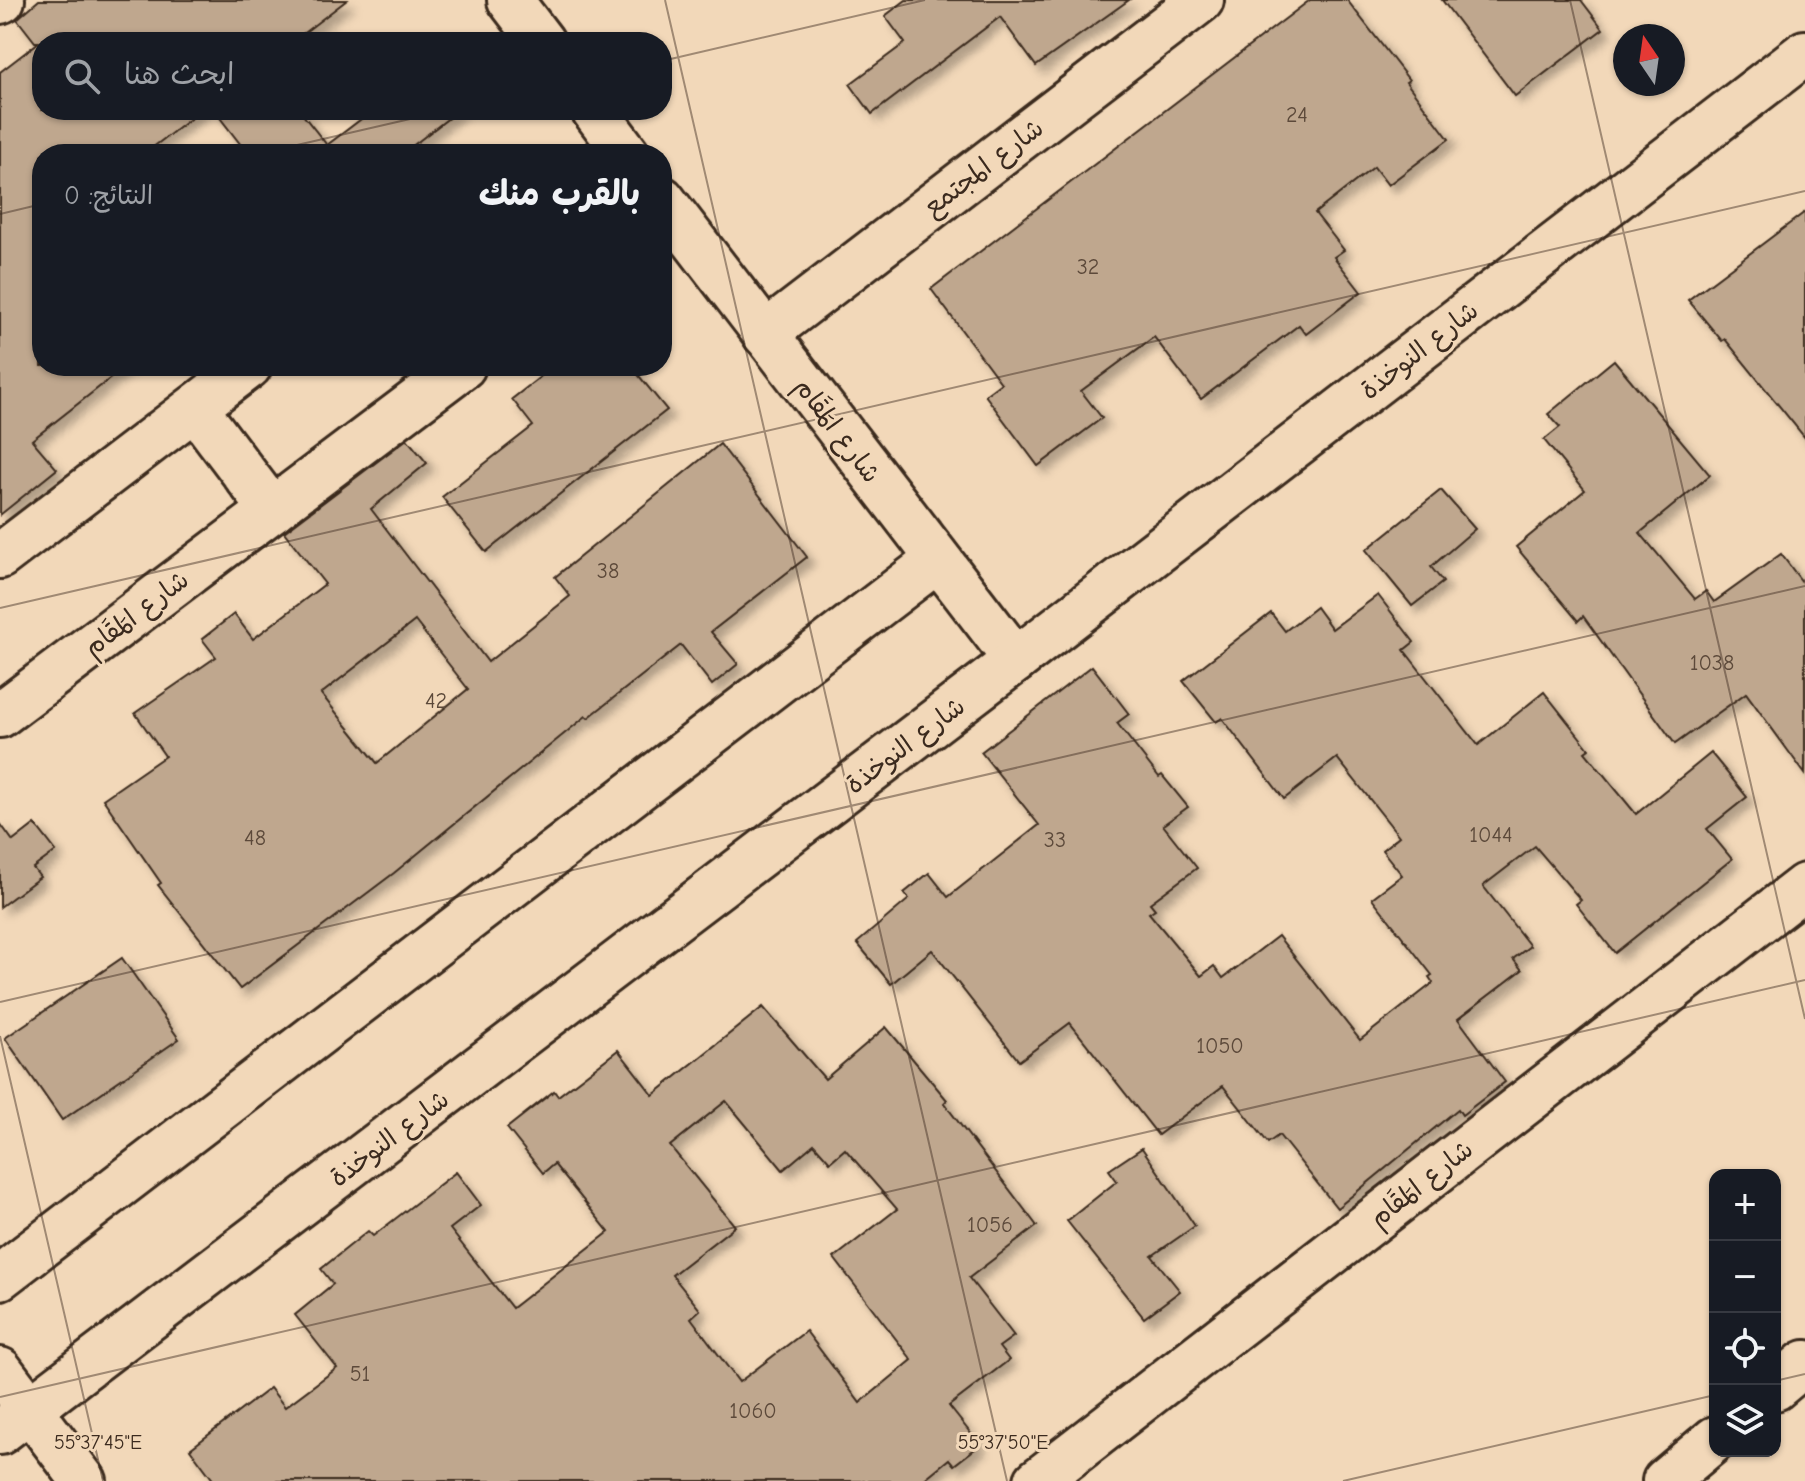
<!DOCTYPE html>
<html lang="ar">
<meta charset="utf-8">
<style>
body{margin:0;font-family:"Comic Neue","Playpen Sans Arabic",sans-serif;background:#20242c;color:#f1f3f6;direction:rtl}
.controls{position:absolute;right:24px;bottom:24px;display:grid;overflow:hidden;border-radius:16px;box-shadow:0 2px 6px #0004}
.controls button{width:72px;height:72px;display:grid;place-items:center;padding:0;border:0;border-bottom:2px solid #363941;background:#171b24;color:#f1f3f6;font:40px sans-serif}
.compass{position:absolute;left:1613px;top:24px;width:72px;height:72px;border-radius:50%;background:#171b24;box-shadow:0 2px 6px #0004;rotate:347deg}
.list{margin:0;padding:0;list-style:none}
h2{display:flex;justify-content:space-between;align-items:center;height:104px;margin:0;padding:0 32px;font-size:34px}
h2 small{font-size:26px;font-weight:400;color:#9ea1a6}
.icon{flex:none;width:44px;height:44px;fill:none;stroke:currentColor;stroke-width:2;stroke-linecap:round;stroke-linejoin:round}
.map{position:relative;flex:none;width:1805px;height:1481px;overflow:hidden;direction:ltr}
.search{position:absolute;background:#171b24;box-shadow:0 2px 6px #0004;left:32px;top:32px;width:640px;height:88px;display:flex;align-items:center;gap:20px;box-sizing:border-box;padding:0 28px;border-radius:32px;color:#9ea1a6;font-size:30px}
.panel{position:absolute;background:#171b24;box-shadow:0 2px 6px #0004;left:32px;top:144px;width:640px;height:232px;border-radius:32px;direction:rtl}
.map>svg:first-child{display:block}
</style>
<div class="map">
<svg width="1805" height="1481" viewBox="0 0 1805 1481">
<defs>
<filter id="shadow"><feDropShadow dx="7" dy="7" stdDeviation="4" flood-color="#0004"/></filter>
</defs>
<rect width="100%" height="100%" fill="#f2d8b9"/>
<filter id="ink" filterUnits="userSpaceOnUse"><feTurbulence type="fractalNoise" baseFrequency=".0125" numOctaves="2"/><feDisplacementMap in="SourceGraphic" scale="16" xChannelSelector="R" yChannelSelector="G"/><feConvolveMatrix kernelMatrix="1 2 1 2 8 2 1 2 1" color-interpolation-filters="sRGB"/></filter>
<g filter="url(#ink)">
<g fill="#bfa78e" stroke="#3b2a1e" stroke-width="2" fill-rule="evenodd" filter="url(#shadow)">
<polygon points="39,0 347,0 292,42 42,42 42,110 202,110 144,154 42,154 42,366 126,366 32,440 57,469 0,515 0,72 39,42 35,42 17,19"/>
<polygon points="906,0 1129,0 1036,66 1000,17 872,114 850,84 905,43 885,16"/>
<polygon points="1310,0 1347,0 1409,80 1406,82 1449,139 1388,185 1374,167 1315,213 1344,250 1334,257 1361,292 1306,334 1299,325 1201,399 1154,337 1081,391 1102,418 1038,466 985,395 1001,383 931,289"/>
<polygon points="1442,0 1581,0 1603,29 1515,96"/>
<polygon points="214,110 299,110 327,145 373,110 459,110 402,154 248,154"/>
<polygon points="1805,212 1805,438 1725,339 1722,341 1688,300"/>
<polygon points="1614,360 1710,475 1640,533 1695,599 1706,591 1714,602 1781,554 1805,586 1805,774 1746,693 1675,744 1583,616 1578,621 1516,547 1585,490 1544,440 1560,427 1548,414"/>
<polygon points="554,366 631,366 667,410 486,552 442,497 533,426 512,399"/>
<path d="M 407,439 L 427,463 L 371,509 L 488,662 L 570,596 L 555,577 L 720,444 L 807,557 L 711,632 L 738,664 L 712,685 L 681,645 L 588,718 L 586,716 L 394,873 L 240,989 L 158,885 L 161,883 L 103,799 L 165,756 L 135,713 L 216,657 L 202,639 L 234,614 L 253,639 L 325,584 L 284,532 ZM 415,621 L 468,689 L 377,763 L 321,694 Z"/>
<polygon points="1441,490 1475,529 1431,567 1443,582 1412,606 1366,550"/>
<polygon points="1378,595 1414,642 1404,650 1478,745 1544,692 1589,749 1585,752 1636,814 1711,753 1747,797 1707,829 1732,859 1615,953 1576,904 1581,900 1535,846 1483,886 1530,946 1513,959 1522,970 1458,1019 1505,1082 1462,1115 1458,1109 1337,1208 1279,1135 1268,1143 1223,1086 1158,1135 1070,1023 1019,1061 932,950 891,984 857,943 909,899 904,893 929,873 948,897 1039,825 981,752 1092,666 1129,714 1117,723 1159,777 1162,775 1188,807 1163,825 1197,868 1150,903 1155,909 1149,913 1201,976 1214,966 1223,978 1278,936 1360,1040 1433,983 1429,977 1432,975 1372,898 1402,875 1382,850 1399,836 1337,758 1284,799 1222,718 1216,722 1183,681 1271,613 1285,631 1316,607 1332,629"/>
<polygon points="0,823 13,841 35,824 56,851 33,868 40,877 0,907"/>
<polygon points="122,958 179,1039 62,1120 5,1038"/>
<path d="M 763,1007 L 825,1079 L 886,1027 L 947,1100 L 944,1103 L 1037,1226 L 969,1278 L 1014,1336 L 999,1347 L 1009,1360 L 949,1406 L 980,1445 L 954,1465 L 949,1459 L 922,1481 L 214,1481 L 190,1449 L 270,1388 L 285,1407 L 337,1368 L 295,1315 L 333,1284 L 321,1269 L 368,1231 L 373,1236 L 456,1172 L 481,1205 L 450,1229 L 512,1308 L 609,1232 L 554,1164 L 543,1173 L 507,1128 L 554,1091 L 558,1096 L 618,1050 L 653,1095 ZM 726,1101 L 783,1170 L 814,1144 L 830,1162 L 845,1149 L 897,1209 L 834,1258 L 912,1360 L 860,1403 L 806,1331 L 739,1382 L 691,1318 L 700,1310 L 672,1275 L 735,1226 L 670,1146 Z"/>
<polygon points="1142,1148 1195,1226 1152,1256 1180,1291 1144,1318 1067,1221 1117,1181 1109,1170"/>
</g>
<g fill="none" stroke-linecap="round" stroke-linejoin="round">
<g stroke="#3b2a1e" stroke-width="50">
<g id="street">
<polyline points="510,0 542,42"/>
<polyline points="0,1 2,0"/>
<polyline points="594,110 627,154"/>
<polyline points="662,199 1016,660"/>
<polyline points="765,334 1201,0"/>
<polyline points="195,408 272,510"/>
<polyline points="0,556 249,366"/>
<polyline points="0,715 463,366"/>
<polyline points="0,1277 936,561"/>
<polyline points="0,1370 84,1481"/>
<polyline points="0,1432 1016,660 1805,53"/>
<polyline points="1037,1481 1805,886"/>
</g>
</g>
<g stroke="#3b2a1e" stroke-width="50">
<g id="highway">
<polyline points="1775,1388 1805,1363"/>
<polyline points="1665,1481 1715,1439"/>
</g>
</g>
<use href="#street" stroke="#f2d8b9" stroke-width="44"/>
<use href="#highway" stroke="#f2d8b9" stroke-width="44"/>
</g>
</g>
<path fill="none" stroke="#3b2a1e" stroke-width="2" stroke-opacity="0.45" d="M 665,0 L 1007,1481M 1570,0 L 1805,1019M 662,61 L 925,0M 258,154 L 449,110M 0,214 L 42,204M 0,608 L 1805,191M 0,1002 L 1805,586M 0,1036 L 103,1481M 1775,1381 L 1805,1374M 0,1397 L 1805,980M 1343,1481 L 1715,1395"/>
<g text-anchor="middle" stroke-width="6" stroke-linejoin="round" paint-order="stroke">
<g font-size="22" fill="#5c493a">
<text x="1297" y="122">24</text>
<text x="1088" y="274">32</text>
<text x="608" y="578">38</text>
<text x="1712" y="670">1038</text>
<text x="436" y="708">42</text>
<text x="1491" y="842">1044</text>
<text x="255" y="845">48</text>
<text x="1055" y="847">33</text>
<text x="1220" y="1053">1050</text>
<text x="990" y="1232">1056</text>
<text x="360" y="1381">51</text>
<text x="753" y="1418">1060</text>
</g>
<g font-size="26" fill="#3b2a1e" stroke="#f2d8b9">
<text transform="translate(983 167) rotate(-37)" y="9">شارع المجتمع</text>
<text transform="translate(1419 350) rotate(-38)" y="9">شارع النوخذة</text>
<text transform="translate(838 430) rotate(53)" y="9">شارع المَقَام</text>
<text transform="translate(136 613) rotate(-37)" y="9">شارع المَقَام</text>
<text transform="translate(905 745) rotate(-37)" y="9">شارع النوخذة</text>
<text transform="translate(389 1138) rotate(-37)" y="9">شارع النوخذة</text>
<text transform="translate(1421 1183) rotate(-38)" y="9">شارع المَقَام</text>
</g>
</g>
<g font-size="20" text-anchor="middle" fill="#3b2a1e" stroke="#f2d8b9" stroke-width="6" stroke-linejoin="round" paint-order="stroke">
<text x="98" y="1449">55°37'45"E</text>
<text x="1003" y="1449">55°37'50"E</text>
</g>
</svg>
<div class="controls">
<button>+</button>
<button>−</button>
<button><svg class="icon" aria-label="locate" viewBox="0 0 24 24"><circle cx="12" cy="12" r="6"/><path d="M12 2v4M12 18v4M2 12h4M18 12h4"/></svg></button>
<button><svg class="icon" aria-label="layers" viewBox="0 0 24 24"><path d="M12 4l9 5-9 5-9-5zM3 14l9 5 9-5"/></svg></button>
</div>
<svg class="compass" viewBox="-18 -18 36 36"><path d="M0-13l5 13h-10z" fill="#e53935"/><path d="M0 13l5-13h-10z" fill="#9ea1a6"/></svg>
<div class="search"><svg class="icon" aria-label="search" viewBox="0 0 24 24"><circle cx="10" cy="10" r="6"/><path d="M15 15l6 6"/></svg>ابحث هنا</div>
<section class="panel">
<h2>بالقرب منك<small>النتائج: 0</small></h2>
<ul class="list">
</ul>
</section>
</div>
